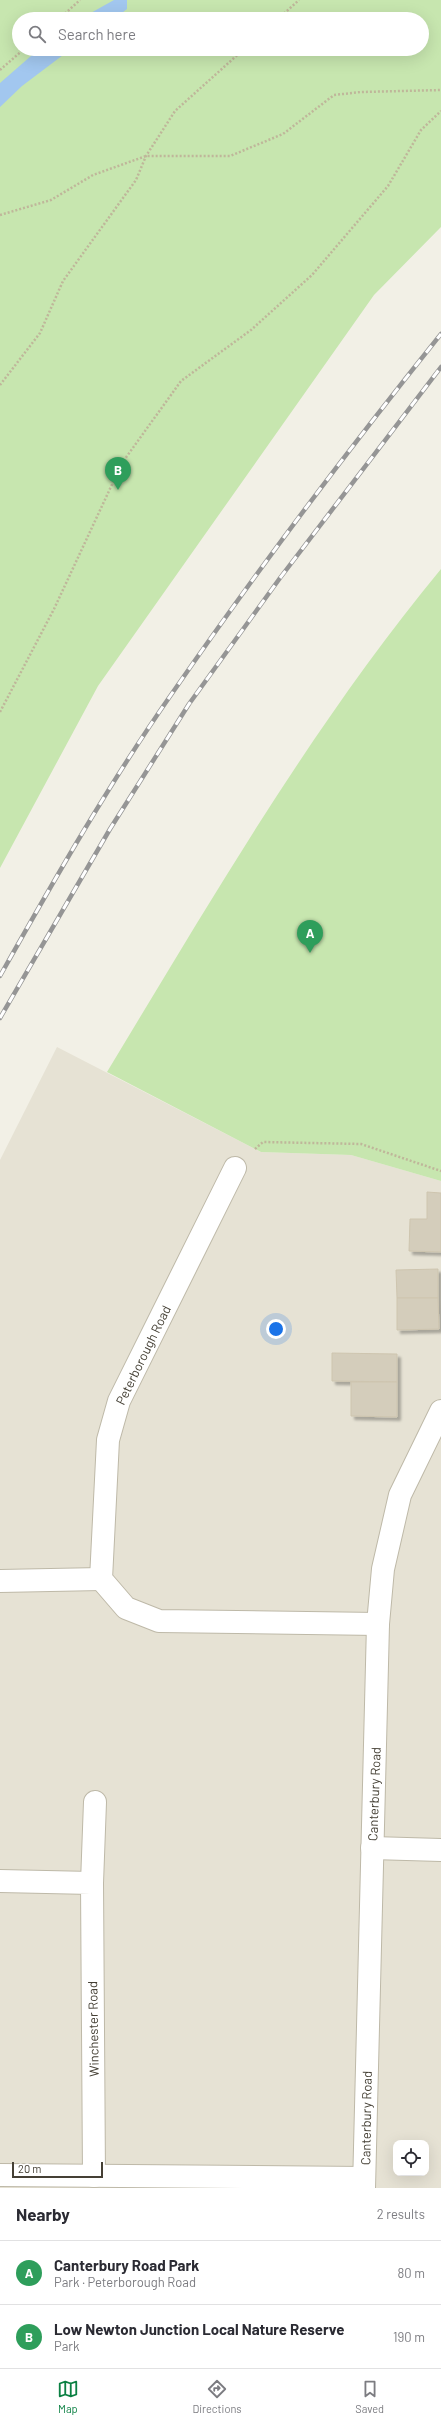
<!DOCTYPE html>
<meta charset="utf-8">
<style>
body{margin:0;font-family:Barlow,sans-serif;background:#f2f2f3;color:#2b2b33}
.controls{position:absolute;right:12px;bottom:12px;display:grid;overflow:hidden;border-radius:8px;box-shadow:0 4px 16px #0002}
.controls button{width:36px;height:36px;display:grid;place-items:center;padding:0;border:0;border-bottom:1px solid #e1e1e2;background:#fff;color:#2b2b33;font:20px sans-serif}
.scale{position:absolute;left:12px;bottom:10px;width:91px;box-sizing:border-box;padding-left:4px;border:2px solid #454035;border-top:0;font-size:11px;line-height:14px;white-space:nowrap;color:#454035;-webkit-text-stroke:3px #fff;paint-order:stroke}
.you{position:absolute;left:276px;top:1329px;width:14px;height:14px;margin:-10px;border:3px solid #fff;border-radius:50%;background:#1a73e8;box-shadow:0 0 0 6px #1a73e833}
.badge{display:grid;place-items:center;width:26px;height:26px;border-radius:50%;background:#0b8043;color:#fff;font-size:13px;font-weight:700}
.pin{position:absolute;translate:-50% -33px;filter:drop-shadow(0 1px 2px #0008)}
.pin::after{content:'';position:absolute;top:21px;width:14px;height:12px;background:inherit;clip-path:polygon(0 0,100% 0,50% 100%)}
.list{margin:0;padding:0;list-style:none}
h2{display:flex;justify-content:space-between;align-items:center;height:52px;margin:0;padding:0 16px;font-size:17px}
h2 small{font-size:13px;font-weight:400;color:#7c7c81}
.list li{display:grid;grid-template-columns:26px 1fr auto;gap:12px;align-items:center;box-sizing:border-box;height:64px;padding:0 16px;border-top:1px solid #e1e1e2}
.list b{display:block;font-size:15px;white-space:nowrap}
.list p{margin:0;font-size:13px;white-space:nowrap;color:#7c7c81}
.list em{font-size:13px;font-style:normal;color:#7c7c81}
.icon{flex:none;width:22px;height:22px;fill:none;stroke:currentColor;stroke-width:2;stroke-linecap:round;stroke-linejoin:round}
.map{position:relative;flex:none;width:441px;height:2188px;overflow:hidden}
.search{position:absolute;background:#fff;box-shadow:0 4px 16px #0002;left:12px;right:12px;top:12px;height:44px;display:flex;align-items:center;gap:10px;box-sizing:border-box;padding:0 14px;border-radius:22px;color:#7c7c81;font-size:15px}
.sheet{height:180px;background:#fff}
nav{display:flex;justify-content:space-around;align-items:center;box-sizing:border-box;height:56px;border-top:1px solid #e1e1e2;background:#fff;font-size:11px;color:#7c7c81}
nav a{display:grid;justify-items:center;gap:2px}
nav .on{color:#0b8043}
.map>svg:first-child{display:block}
</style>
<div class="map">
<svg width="441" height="2188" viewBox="0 0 441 2188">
<defs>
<filter id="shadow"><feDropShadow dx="3.5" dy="3.5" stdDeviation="1" flood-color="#0004"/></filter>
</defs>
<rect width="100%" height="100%" fill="#f2f0e6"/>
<path fill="#e6e2d4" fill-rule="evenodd" d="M 57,1047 L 261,1152 L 351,1155 L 441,1181 L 441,2188 L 0,2188 L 0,1160 ZM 396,2143 L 426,2143 L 426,2173 L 396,2173 Z"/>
<g fill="#c7e6af" fill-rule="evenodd">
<path d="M 0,0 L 441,0 L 441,227 L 374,295 L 98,686 L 0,868 ZM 19,19 L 422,19 L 422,49 L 19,49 Z"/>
<path d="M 441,569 L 441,1181 L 351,1155 L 261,1152 L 107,1072 C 211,900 313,724 441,569 Z"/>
</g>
<g fill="#a2c7ef">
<polygon points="114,0 127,0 127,9 114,19 80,19"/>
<polygon points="39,49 71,49 22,86 0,107 0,83"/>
</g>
<g fill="#d4cdbb" stroke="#cec5af" filter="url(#shadow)">
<polygon points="427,1192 441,1193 441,1252 409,1251 410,1219 427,1219"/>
<polygon points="438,1269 438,1298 397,1298 396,1270"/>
<polygon points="397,1298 438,1298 439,1329 397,1330"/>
<polygon points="332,1353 397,1354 397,1382 332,1381"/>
<polygon points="351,1382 397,1382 397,1417 351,1416"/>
</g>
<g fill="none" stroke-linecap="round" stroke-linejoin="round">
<g stroke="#beb9a8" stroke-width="24">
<g id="minor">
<polyline points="235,1168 119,1401 108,1440 101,1579 126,1608 159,1621 378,1624"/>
<polyline points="0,1581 101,1579"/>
<polyline points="372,1848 441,1850"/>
<polyline points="0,1881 92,1883 94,2176"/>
<polyline points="92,1883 95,1802"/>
<polyline points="0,2175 364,2178"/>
<polyline points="364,2188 378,1624 383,1569 400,1495 441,1411"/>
</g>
</g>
<g stroke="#bfb69a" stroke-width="2.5" stroke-dasharray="2 2" stroke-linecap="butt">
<polyline points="59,19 80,0"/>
<polyline points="278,19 299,0"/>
<polyline points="0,70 24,49"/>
<polyline points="0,215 51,200 93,175 146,156 230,156 283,134 334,95 361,92 441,90"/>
<polyline points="0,385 40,333 63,281 136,180 146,156 175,111 244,49"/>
<polyline points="0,712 54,609 122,463 181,381 251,330 312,275 388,186 421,130 441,111"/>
<polyline points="255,1149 263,1142 361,1144 441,1171"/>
</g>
<use href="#minor" stroke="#fff" stroke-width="22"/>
<g stroke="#959595" stroke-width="4.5">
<g id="rail">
<path d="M 0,976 C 54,880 110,782 173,692 C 258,569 348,450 441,334"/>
<polyline points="0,1018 110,829 189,704 280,578 441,367"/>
</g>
</g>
<use href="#rail" stroke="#fff" stroke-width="3" stroke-dasharray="9" stroke-linecap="butt"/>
</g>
<g text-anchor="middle" stroke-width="4" stroke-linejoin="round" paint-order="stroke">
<g font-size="13" fill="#454035" stroke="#fff">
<text transform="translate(143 1355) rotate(-64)" y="5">Peterborough Road</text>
<text transform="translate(374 1794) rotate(-88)" y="5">Canterbury Road</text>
<text transform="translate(93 2029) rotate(-91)" y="5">Winchester Road</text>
<text transform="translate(366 2118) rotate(-89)" y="5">Canterbury Road</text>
</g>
</g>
</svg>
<div class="controls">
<button><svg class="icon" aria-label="locate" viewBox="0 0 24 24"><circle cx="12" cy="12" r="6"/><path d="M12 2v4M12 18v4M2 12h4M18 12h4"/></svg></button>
</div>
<div class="scale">20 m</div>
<div class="you"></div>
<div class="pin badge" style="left:310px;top:953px;background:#2e9e5b">A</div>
<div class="pin badge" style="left:118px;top:490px;background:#2e9e5b">B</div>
<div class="search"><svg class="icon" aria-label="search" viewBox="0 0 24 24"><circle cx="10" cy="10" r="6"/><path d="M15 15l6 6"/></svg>Search here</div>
</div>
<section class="sheet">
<h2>Nearby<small>2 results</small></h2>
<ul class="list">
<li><span class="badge" style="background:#2e9e5b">A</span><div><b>Canterbury Road Park</b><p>Park · Peterborough Road</p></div><em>80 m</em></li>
<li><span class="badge" style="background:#2e9e5b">B</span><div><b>Low Newton Junction Local Nature Reserve</b><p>Park</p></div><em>190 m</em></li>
</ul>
</section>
<nav>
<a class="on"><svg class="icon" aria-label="map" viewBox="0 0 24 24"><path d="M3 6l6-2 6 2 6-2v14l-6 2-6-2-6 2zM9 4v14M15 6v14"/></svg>Map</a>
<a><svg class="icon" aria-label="directions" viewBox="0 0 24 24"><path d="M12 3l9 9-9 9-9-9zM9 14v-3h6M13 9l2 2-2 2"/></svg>Directions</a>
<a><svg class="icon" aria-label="saved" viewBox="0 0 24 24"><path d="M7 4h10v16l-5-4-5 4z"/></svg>Saved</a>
</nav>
